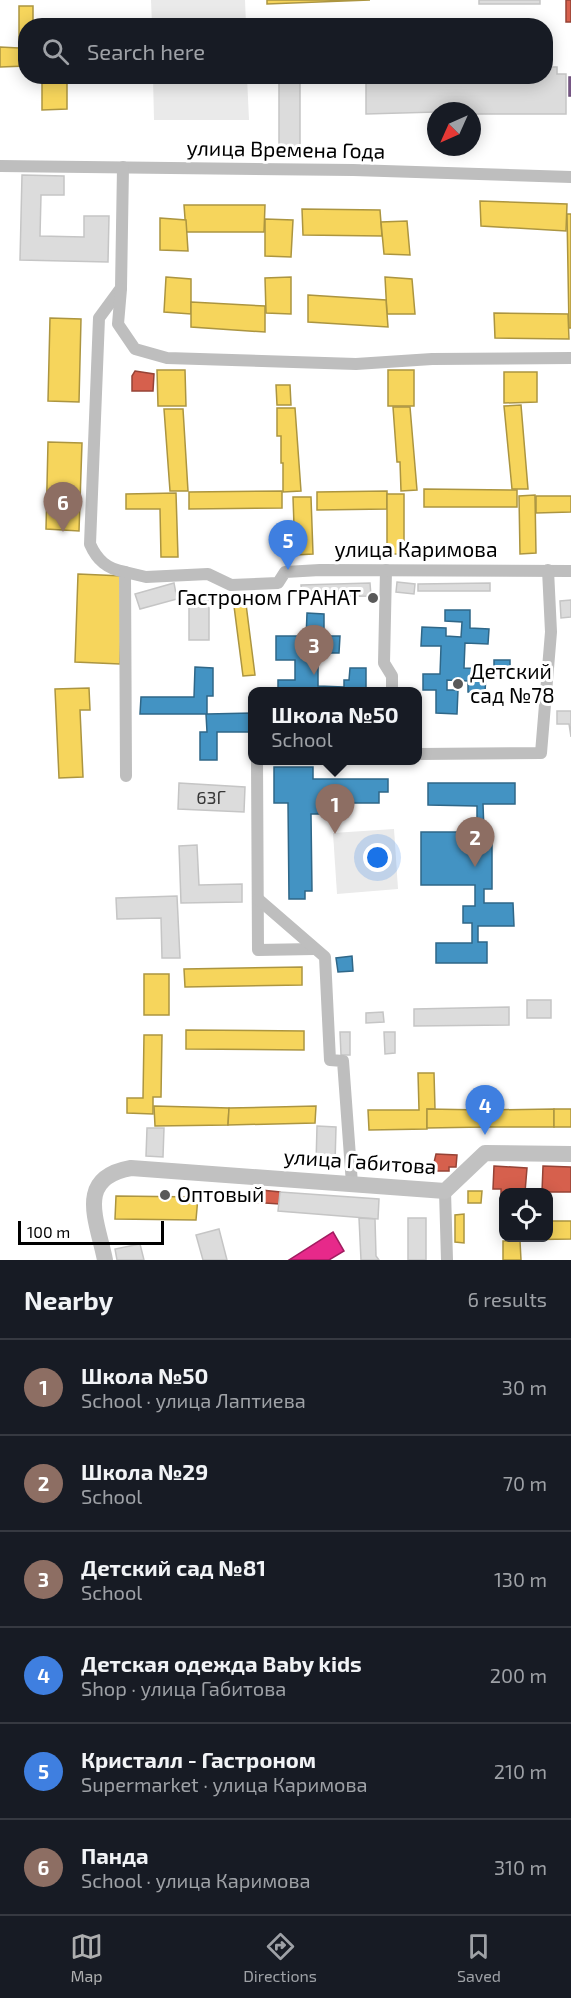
<!DOCTYPE html>
<meta charset="utf-8">
<style>
body{margin:0;font-family:"Exo 2",sans-serif;background:#242831;color:#f1f3f6}
.controls{position:absolute;right:18px;bottom:18px;display:grid;overflow:hidden;border-radius:12px;box-shadow:0 3px 15px #0003}
.controls button{width:54px;height:54px;display:grid;place-items:center;padding:0;border:0;border-bottom:2px solid #363941;background:#171b24;color:#f1f3f6;font:30px sans-serif}
.compass{position:absolute;left:427px;top:102px;width:54px;height:54px;border-radius:50%;background:#171b24;box-shadow:0 3px 15px #0003;rotate:225deg}
.scale{position:absolute;left:18px;bottom:15px;width:146px;box-sizing:border-box;padding-left:6px;border:3px solid #000;border-top:0;font-size:16px;line-height:21px;white-space:nowrap;color:#000;-webkit-text-stroke:4px #fff;paint-order:stroke}
.you{position:absolute;left:378px;top:858px;width:21px;height:21px;margin:-15px;border:4px solid #fff;border-radius:50%;background:#1a73e8;box-shadow:0 0 0 9px #1a73e833}
.badge{display:grid;place-items:center;width:39px;height:39px;border-radius:50%;background:#adaeaf;color:#fff;font-size:20px;font-weight:700}
.pin{position:absolute;translate:-50% -50px;filter:drop-shadow(0 2px 3px #0008)}
.pin::after{content:'';position:absolute;top:32px;width:21px;height:18px;background:inherit;clip-path:polygon(0 0,100% 0,50% 100%)}
.popup{position:absolute;left:248px;top:687px;width:174px;height:78px;box-sizing:border-box;display:grid;place-content:center;border-radius:12px;background:#171b24;filter:drop-shadow(0 2px 4px #0005);font-size:20px;white-space:nowrap;color:#9ea1a6}
.popup b{font-size:22px;color:#f1f3f6}
.popup::after{content:'';position:absolute;left:50%;top:100%;margin-left:-12px;border:12px solid transparent;border-top-color:#171b24}
.list{margin:0;padding:0;list-style:none}
h2{display:flex;justify-content:space-between;align-items:center;height:78px;margin:0;padding:0 24px;font-size:26px}
h2 small{font-size:20px;font-weight:400;color:#9ea1a6}
.list li{display:grid;grid-template-columns:39px 1fr auto;gap:18px;align-items:center;box-sizing:border-box;height:96px;padding:0 24px;border-top:2px solid #363941}
.list b{display:block;font-size:22px;white-space:nowrap}
.list p{margin:0;font-size:20px;white-space:nowrap;color:#9ea1a6}
.list em{font-size:20px;font-style:normal;color:#9ea1a6}
.icon{flex:none;width:33px;height:33px;fill:none;stroke:currentColor;stroke-width:2;stroke-linecap:round;stroke-linejoin:round}
.map{position:relative;flex:none;width:571px;height:1260px;overflow:hidden}
.search{position:absolute;background:#171b24;box-shadow:0 3px 15px #0003;left:18px;right:18px;top:18px;height:66px;display:flex;align-items:center;gap:15px;box-sizing:border-box;padding:0 21px;border-radius:24px;color:#9ea1a6;font-size:22px}
.sheet{height:654px;background:#171b24}
nav{display:flex;justify-content:space-around;align-items:center;box-sizing:border-box;height:84px;border-top:2px solid #363941;background:#171b24;font-size:16px;color:#9ea1a6}
nav a{display:grid;justify-items:center;gap:3px}
nav .on{color:#adaeaf}
.map>svg:first-child{display:block}
</style>
<div class="map">
<svg width="571" height="1260" viewBox="0 0 571 1260">
<rect width="100%" height="100%" fill="#fff"/>
<g fill="#eaeaea">
<polygon points="151,0 245,0 246,25 152,25"/>
<polygon points="153,77 247,77 249,120 154,120"/>
<polygon points="394,829 398,889 337,894 333,833"/>
</g>
<g fill="#f6d55c" stroke="#ac9540" stroke-width="1.5">
<polygon points="267,0 370,0 267,4"/>
<polygon points="19,6 33,6 33,26 26,26 26,66 0,67 0,47 19,48"/>
<polygon points="42,76 67,76 67,109 42,110"/>
<polygon points="480,201 567,204 566,231 481,226"/>
<polygon points="184,205 265,205 264,232 186,232"/>
<polygon points="302,209 380,210 382,236 303,235"/>
<polygon points="567,214 571,214 571,328 569,328"/>
<polygon points="160,218 186,220 188,251 160,250"/>
<polygon points="265,219 293,220 291,257 265,256"/>
<polygon points="407,221 410,255 384,254 381,222"/>
<polygon points="166,277 191,279 191,314 164,312"/>
<polygon points="291,277 291,314 266,313 265,278"/>
<polygon points="385,277 412,279 415,314 387,314"/>
<polygon points="308,295 386,300 388,327 308,322"/>
<polygon points="191,302 265,306 265,332 191,327"/>
<polygon points="494,313 568,314 569,339 495,338"/>
<polygon points="50,318 81,319 79,402 48,401"/>
<polygon points="157,370 185,370 186,406 158,406"/>
<rect x="388" y="370" width="26" height="36"/>
<polygon points="504,372 537,372 537,402 504,403"/>
<polygon points="276,385 290,385 291,405 277,405"/>
<polygon points="521,405 528,489 512,489 504,406"/>
<polygon points="393,407 410,407 417,490 401,491 400,462 397,462"/>
<polygon points="277,408 295,408 301,491 283,492 283,463 281,463 281,436 277,436"/>
<polygon points="164,409 183,409 188,491 170,491"/>
<polygon points="48,442 82,443 79,531 46,529"/>
<polygon points="424,489 517,490 517,507 424,507"/>
<polygon points="282,491 282,508 189,509 189,492"/>
<polygon points="387,491 387,509 317,510 317,492"/>
<polygon points="176,493 178,557 161,557 160,509 126,509 126,494"/>
<rect x="387" y="494" width="17" height="60"/>
<polygon points="535,495 536,553 520,554 519,496"/>
<polygon points="536,496 571,496 571,512 536,513"/>
<polygon points="293,497 311,497 313,554 295,555"/>
<polygon points="78,574 123,576 120,664 75,662"/>
<polygon points="246,604 255,675 243,676 234,606"/>
<polygon points="89,688 90,710 80,710 83,777 59,778 55,689"/>
<polygon points="302,967 302,985 185,987 184,969"/>
<rect x="144" y="974" width="25" height="41"/>
<polygon points="186,1030 304,1031 304,1050 186,1049"/>
<polygon points="144,1035 162,1035 161,1097 153,1097 153,1114 127,1113 127,1098 143,1098"/>
<polygon points="418,1073 434,1073 435,1109 427,1109 427,1129 369,1130 368,1110 419,1110"/>
<polygon points="154,1106 229,1108 228,1125 155,1126"/>
<polygon points="316,1106 315,1123 228,1125 229,1108"/>
<polygon points="427,1109 483,1110 483,1127 427,1128"/>
<polygon points="554,1109 554,1127 483,1127 483,1110"/>
<rect x="554" y="1109" width="17" height="18"/>
<polygon points="468,1191 482,1191 481,1203 468,1203"/>
<polygon points="116,1196 198,1197 196,1220 115,1219"/>
<polygon points="464,1214 464,1243 455,1242 455,1215"/>
<polygon points="548,1221 571,1221 571,1239 512,1240 512,1238 548,1238"/>
<polygon points="503,1241 520,1241 521,1260 503,1260"/>
</g>
<g fill="#d6604d" stroke="#964336" stroke-width="1.5">
<rect x="566" y="0" width="5" height="22"/>
<polygon points="135,371 154,374 153,391 132,391 132,376"/>
<polygon points="436,1154 457,1155 456,1167 449,1167 449,1171 432,1171"/>
<polygon points="494,1166 527,1168 525,1192 504,1192 504,1198 501,1197 501,1189 493,1189"/>
<polygon points="543,1166 571,1167 571,1192 542,1192"/>
<polygon points="252,1189 280,1192 279,1204 251,1202"/>
</g>
<rect fill="#9970ab" stroke="#6b4e78" stroke-width="1.5" x="569" y="77" width="2" height="19"/>
<g fill="#4393c3" stroke="#2f6788" stroke-width="1.5">
<polygon points="445,610 470,610 470,628 489,629 488,644 465,643 464,668 494,669 494,660 510,660 510,676 486,675 485,692 468,692 468,681 447,680 447,690 458,690 457,714 436,713 436,690 423,690 423,674 440,674 441,646 421,646 422,627 446,628 446,636 461,637 462,622 445,621"/>
<polygon points="307,613 324,614 324,636 340,636 339,653 318,653 318,686 344,687 344,680 349,680 350,668 366,668 366,689 278,692 278,680 295,680 295,660 276,660 276,636 298,636 297,649 317,649 317,640 306,639"/>
<polygon points="195,667 213,668 213,696 207,696 207,714 252,713 252,732 217,732 217,760 200,760 200,732 207,732 206,714 140,714 141,697 194,697"/>
<polygon points="274,767 313,767 313,779 388,779 388,792 379,792 379,803 325,803 325,814 311,814 312,891 305,891 305,899 289,899 288,803 274,803"/>
<polygon points="428,783 515,783 515,804 483,804 484,831 492,831 492,889 484,889 484,903 513,903 514,926 478,926 478,942 487,942 487,963 436,963 436,943 472,943 472,923 463,923 463,906 475,906 475,885 421,885 421,832 477,832 477,806 428,805"/>
<polygon points="352,956 353,971 338,972 336,958"/>
</g>
<polygon fill="#e7298a" stroke="#a21d61" stroke-width="1.5" points="333,1232 344,1251 329,1260 289,1260"/>
<g fill="#dcdcdc" stroke="#c5c5c5" stroke-width="1.5">
<rect x="479" y="0" width="61" height="4"/>
<polygon points="546,67 557,67 557,74 566,74 566,114 472,114 472,111 366,114 366,79 385,79 385,76 539,77 546,76"/>
<rect x="279" y="76" width="21" height="71"/>
<polygon points="22,175 64,176 64,195 41,195 40,236 84,237 84,216 109,216 108,262 20,260"/>
<polygon points="397,582 415,584 414,594 396,592"/>
<polygon points="174,583 177,599 140,609 135,594"/>
<polygon points="370,583 371,596 302,597 301,585"/>
<polygon points="490,583 490,591 418,591 418,584"/>
<polygon points="571,600 571,617 561,618 560,601"/>
<rect x="189" y="601" width="20" height="39"/>
<polygon points="557,711 571,711 571,737 569,724 557,724"/>
<polygon points="179,783 245,787 244,812 178,809"/>
<polygon points="197,845 199,885 242,884 242,902 181,903 179,846"/>
<polygon points="177,896 180,958 162,958 161,918 117,919 116,898"/>
<rect x="527" y="1000" width="24" height="18"/>
<polygon points="509,1007 509,1025 414,1026 414,1009"/>
<polygon points="383,1012 384,1022 366,1023 366,1013"/>
<polygon points="340,1032 350,1032 350,1055 341,1055"/>
<polygon points="384,1032 395,1032 395,1053 385,1054"/>
<polygon points="317,1126 336,1127 335,1164 316,1164"/>
<polygon points="147,1128 164,1128 163,1157 146,1156"/>
<polygon points="280,1192 379,1199 378,1219 278,1211"/>
<polygon points="359,1218 375,1219 376,1256 379,1260 361,1260"/>
<rect x="408" y="1218" width="18" height="42"/>
<polygon points="219,1229 227,1260 203,1260 196,1235"/>
<polygon points="140,1244 144,1260 117,1260 115,1249"/>
</g>
<g fill="none" stroke-linecap="round" stroke-linejoin="round">
<g stroke="#bebebe" stroke-width="12">
<polyline points="0,166 353,170 571,177"/>
<path d="M 123,167 L 121,288 L 99,318 L 90,544 C 97,560 107,569 125,572 L 126,776"/>
<polyline points="121,289 118,324 135,349 167,358 356,364 432,359 571,358"/>
<polyline points="386,570 384,663 392,676 392,692"/>
<polyline points="125,572 146,577 208,574 231,585 278,583 285,572 320,570 571,571"/>
<polyline points="418,754 541,753 551,632 548,570"/>
<polyline points="257,760 258,950 314,949"/>
<polyline points="258,899 325,957 330,1060 343,1061 352,1184"/>
<polyline points="445,1191 447,1260"/>
</g>
<path stroke="#c1c1c1" stroke-width="16" d="M 105,1260 C 97,1220 75,1178 131,1168 L 445,1191 L 485,1153 L 571,1154"/>
</g>
<g fill="#595959" stroke="#fff" stroke-width="2">
<circle cx="373" cy="598" r="6"/>
<circle cx="458" cy="684" r="6"/>
<circle cx="165" cy="1195" r="6"/>
</g>
<g text-anchor="middle" stroke-width="6" stroke-linejoin="round" paint-order="stroke">
<g font-size="18" fill="#373737">
<text x="211" y="804">63Г</text>
</g>
<g font-size="21" fill="#000" stroke="#fff">
<text transform="translate(286 150) rotate(1)" y="7">улица Времена Года</text>
<text x="416" y="557">улица Каримова</text>
<text transform="translate(360 1162) rotate(4)" y="7">улица Габитова</text>
</g>
<g font-size="21" fill="#000" stroke="#fff" text-anchor="start">
<text x="361" y="605" text-anchor="end">Гастроном ГРАНАТ</text>
<text x="470" y="679">Детский<tspan x="470" dy="24">сад №78</tspan></text>
<text x="177" y="1202">Оптовый</text>
</g>
</g>
</svg>
<div class="controls">
<button><svg class="icon" aria-label="locate" viewBox="0 0 24 24"><circle cx="12" cy="12" r="6"/><path d="M12 2v4M12 18v4M2 12h4M18 12h4"/></svg></button>
</div>
<svg class="compass" viewBox="-18 -18 36 36"><path d="M0-13l5 13h-10z" fill="#e53935"/><path d="M0 13l5-13h-10z" fill="#9ea1a6"/></svg>
<div class="scale">100 m</div>
<div class="you"></div>
<div class="pin badge" style="left:335px;top:834px;background:#8d6e63">1</div>
<div class="popup"><b>Школа №50</b>School</div>
<div class="pin badge" style="left:475px;top:867px;background:#8d6e63">2</div>
<div class="pin badge" style="left:314px;top:675px;background:#8d6e63">3</div>
<div class="pin badge" style="left:485px;top:1135px;background:#3f7fe0">4</div>
<div class="pin badge" style="left:288px;top:570px;background:#3f7fe0">5</div>
<div class="pin badge" style="left:63px;top:532px;background:#8d6e63">6</div>
<div class="search"><svg class="icon" aria-label="search" viewBox="0 0 24 24"><circle cx="10" cy="10" r="6"/><path d="M15 15l6 6"/></svg>Search here</div>
</div>
<section class="sheet">
<h2>Nearby<small>6 results</small></h2>
<ul class="list">
<li><span class="badge" style="background:#8d6e63">1</span><div><b>Школа №50</b><p>School · улица Лаптиева</p></div><em>30 m</em></li>
<li><span class="badge" style="background:#8d6e63">2</span><div><b>Школа №29</b><p>School</p></div><em>70 m</em></li>
<li><span class="badge" style="background:#8d6e63">3</span><div><b>Детский сад №81</b><p>School</p></div><em>130 m</em></li>
<li><span class="badge" style="background:#3f7fe0">4</span><div><b>Детская одежда Baby kids</b><p>Shop · улица Габитова</p></div><em>200 m</em></li>
<li><span class="badge" style="background:#3f7fe0">5</span><div><b>Кристалл - Гастроном</b><p>Supermarket · улица Каримова</p></div><em>210 m</em></li>
<li><span class="badge" style="background:#8d6e63">6</span><div><b>Панда</b><p>School · улица Каримова</p></div><em>310 m</em></li>
</ul>
</section>
<nav>
<a class="on"><svg class="icon" aria-label="map" viewBox="0 0 24 24"><path d="M3 6l6-2 6 2 6-2v14l-6 2-6-2-6 2zM9 4v14M15 6v14"/></svg>Map</a>
<a><svg class="icon" aria-label="directions" viewBox="0 0 24 24"><path d="M12 3l9 9-9 9-9-9zM9 14v-3h6M13 9l2 2-2 2"/></svg>Directions</a>
<a><svg class="icon" aria-label="saved" viewBox="0 0 24 24"><path d="M7 4h10v16l-5-4-5 4z"/></svg>Saved</a>
</nav>
